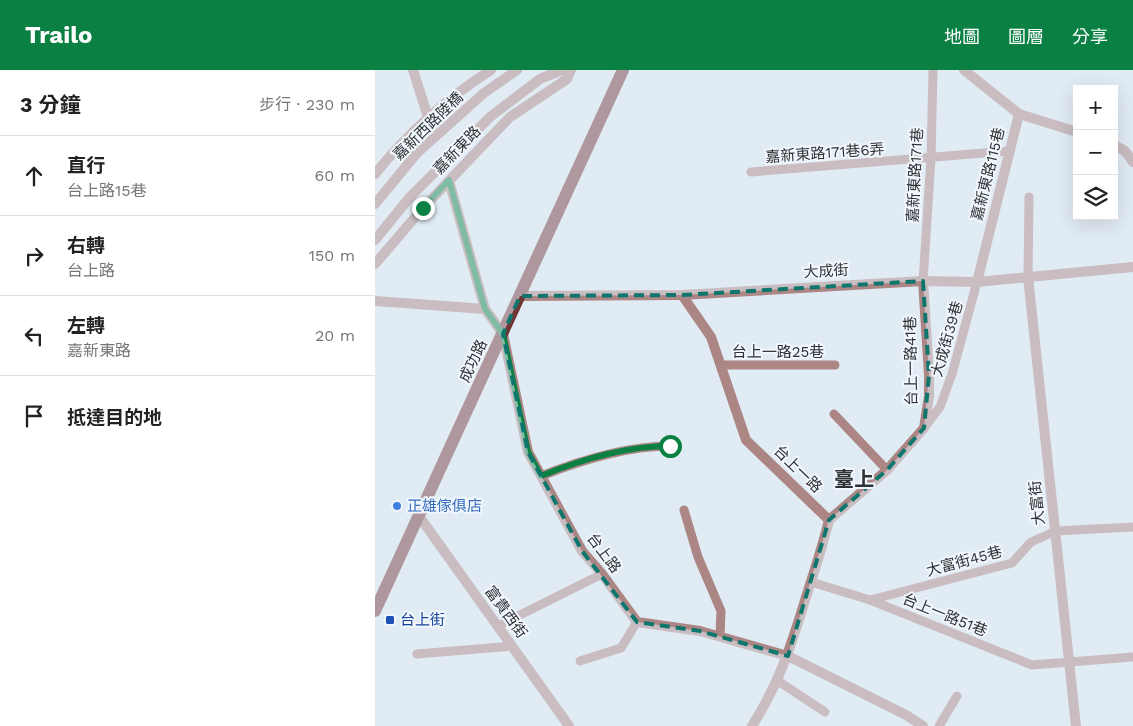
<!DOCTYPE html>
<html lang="zh-TW">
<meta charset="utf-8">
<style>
body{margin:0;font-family:"Work Sans","Noto Sans TC",sans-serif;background:#f6f6f6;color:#222}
.controls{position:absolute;right:15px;top:15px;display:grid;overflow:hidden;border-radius:0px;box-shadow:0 5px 20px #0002}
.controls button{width:45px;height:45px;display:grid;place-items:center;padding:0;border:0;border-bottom:1px solid #e0e0e0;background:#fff;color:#222;font:25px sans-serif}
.stop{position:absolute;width:15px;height:15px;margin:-11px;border:4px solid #0b8043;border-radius:50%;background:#fff}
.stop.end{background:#0b8043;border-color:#fff;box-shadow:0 1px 5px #0008}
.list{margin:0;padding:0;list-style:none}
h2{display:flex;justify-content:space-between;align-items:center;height:65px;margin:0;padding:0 20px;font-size:21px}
h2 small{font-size:16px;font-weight:400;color:#767676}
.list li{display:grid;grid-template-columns:32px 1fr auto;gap:15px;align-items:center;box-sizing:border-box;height:80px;padding:0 20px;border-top:1px solid #e0e0e0}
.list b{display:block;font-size:19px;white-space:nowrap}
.list p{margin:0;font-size:16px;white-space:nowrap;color:#767676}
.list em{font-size:16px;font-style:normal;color:#767676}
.icon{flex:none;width:28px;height:28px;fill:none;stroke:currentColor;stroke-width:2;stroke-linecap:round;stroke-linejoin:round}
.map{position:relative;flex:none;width:758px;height:656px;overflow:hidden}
header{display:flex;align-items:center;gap:30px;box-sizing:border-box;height:70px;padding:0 25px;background:#0b8043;color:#fff}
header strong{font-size:24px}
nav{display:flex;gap:28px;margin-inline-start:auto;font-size:18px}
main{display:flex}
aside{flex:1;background:#fff}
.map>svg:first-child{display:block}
</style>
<header>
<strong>Trailo</strong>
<nav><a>地圖</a><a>圖層</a><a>分享</a></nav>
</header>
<main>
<aside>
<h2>3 分鐘<small>步行 · 230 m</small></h2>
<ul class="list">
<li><svg class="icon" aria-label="ahead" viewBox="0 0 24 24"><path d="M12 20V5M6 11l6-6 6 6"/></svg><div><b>直行</b><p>台上路15巷</p></div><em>60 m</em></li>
<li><svg class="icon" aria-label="right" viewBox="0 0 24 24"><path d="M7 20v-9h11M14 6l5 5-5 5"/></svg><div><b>右轉</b><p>台上路</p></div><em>150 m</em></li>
<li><svg class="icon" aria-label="left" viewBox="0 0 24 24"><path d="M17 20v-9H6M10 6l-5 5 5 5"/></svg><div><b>左轉</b><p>嘉新東路</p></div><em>20 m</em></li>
<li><svg class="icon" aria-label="arrive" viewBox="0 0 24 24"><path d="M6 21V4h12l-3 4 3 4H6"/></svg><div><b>抵達目的地</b></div></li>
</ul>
</aside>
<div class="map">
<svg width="758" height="656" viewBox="0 0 758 656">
<rect width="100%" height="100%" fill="#e1ebf4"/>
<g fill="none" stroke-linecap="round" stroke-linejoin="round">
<g stroke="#ab8684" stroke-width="9">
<polyline points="376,102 634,81"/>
<polyline points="653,207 654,127"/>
<polyline points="548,211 556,89 558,0"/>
<polyline points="346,295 460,295"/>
<polyline points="459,344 512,400"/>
<polyline points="549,358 565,337 577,304 602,212"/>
<path d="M 166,406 C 204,391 253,376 295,376"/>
<polyline points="309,440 323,487 346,541 345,566"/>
<polyline points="436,512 495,530 657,595 758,587"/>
<polyline points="495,530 637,493 656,472 681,461 758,457"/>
<polyline points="123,556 227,504"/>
<polyline points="42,584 137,576"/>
<polyline points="205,591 246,578 262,552"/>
<polyline points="403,611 450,642"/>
<polyline points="564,656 582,626"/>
</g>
<g stroke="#ab8684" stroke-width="10">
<polyline points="38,0 53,47"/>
<polyline points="589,0 644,44 602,212"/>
<polyline points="644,44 702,62"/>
<polyline points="739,75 750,81 758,92"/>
<path d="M 0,104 C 33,63 72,28 116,0"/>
<polyline points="74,111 110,239 128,264 153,382 207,481 227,504 262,552 325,561 413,586 531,645 548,656"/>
<polyline points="0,194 48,138 135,47 192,9 196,0"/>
<polyline points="653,207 701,656"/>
<path d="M 307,225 L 336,267 L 371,370 L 454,450 C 448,475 440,499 432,524 C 417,573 405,612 377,656"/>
<polyline points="145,226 307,225 548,211 602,212 758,197"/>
<polyline points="0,231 110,239"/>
<polyline points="44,446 194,656"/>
<polyline points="454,450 512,400 549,358 554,326 554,305 548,211"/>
</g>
<g stroke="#ab8684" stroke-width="10">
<polyline points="0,134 42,83 109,23 142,0"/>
<polyline points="0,170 35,127 115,47 165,9 187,0"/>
</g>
<polyline stroke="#713433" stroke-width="12" points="0,541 248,0"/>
</g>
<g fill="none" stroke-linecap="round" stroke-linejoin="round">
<path stroke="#0b8043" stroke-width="6" d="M 48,138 L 74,110 L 110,239 L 128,264 L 153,382 L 166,406 C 205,390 252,376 295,376"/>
</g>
<path d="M0 0H758V656H0ZM 548,211 L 554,305 L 549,358 L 512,400 L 454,450 L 413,586 L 325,561 L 262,552 L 207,481 L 153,382 L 128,264 L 145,226 L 307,225 Z" fill="#e1ebf4" fill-opacity=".55" fill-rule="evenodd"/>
<path fill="none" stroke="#0f766e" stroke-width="4" stroke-dasharray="10 6" stroke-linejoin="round" d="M 548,211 L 554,305 L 549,358 L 512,400 L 454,450 L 413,586 L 325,561 L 262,552 L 207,481 L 153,382 L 128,264 L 145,226 L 307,225 Z"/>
<circle fill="#3f7fe0" stroke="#f1f7fd" stroke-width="2" cx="22" cy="436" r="5"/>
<rect fill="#1a4fb4" stroke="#f1f7fd" stroke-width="2" x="10" y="545" width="10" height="10" rx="2.5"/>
<g text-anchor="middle" stroke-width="4" stroke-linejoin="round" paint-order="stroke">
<g font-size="15" fill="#2e3235" stroke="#f1f7fd">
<text transform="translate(53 56) rotate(-44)" y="5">嘉新西路陸橋</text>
<text transform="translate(82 80) rotate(-46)" y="5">嘉新東路</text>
<text transform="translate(450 83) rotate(-4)" y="5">嘉新東路171巷6弄</text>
<text transform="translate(613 104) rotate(-76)" y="5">嘉新東路115巷</text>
<text transform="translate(540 105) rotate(-87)" y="5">嘉新東路171巷</text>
<text transform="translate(451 201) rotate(-3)" y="5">大成街</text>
<text transform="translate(572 269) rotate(-74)" y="5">大成街39巷</text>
<text x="403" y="287">台上一路25巷</text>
<text transform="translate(98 291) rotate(-65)" y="5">成功路</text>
<text transform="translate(536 291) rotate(-91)" y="5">台上一路41巷</text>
<text transform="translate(423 399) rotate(44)" y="5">台上一路</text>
<text transform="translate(662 433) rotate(-96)" y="5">大富街</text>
<text transform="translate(229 483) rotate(53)" y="5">台上路</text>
<text transform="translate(589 491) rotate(-15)" y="5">大富街45巷</text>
<text transform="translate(131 542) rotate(54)" y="5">富貴西街</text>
<text transform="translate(570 545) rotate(22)" y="5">台上一路51巷</text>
</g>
<g font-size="15" fill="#366cbe" stroke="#f1f7fd" text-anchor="start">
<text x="32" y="441">正雄傢俱店</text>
</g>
<g font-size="15" fill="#164399" stroke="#f1f7fd" text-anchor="start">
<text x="25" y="555">台上街</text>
</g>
<g font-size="20" font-weight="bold" fill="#2e3235" stroke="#f1f7fd">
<text x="479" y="416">臺上</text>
</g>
</g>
</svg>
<div class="controls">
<button>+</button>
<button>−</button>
<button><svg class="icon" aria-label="layers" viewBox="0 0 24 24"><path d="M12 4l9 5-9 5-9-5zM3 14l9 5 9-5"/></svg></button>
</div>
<div class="stop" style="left:295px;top:376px"></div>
<div class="stop end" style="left:48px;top:138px"></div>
</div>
</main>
